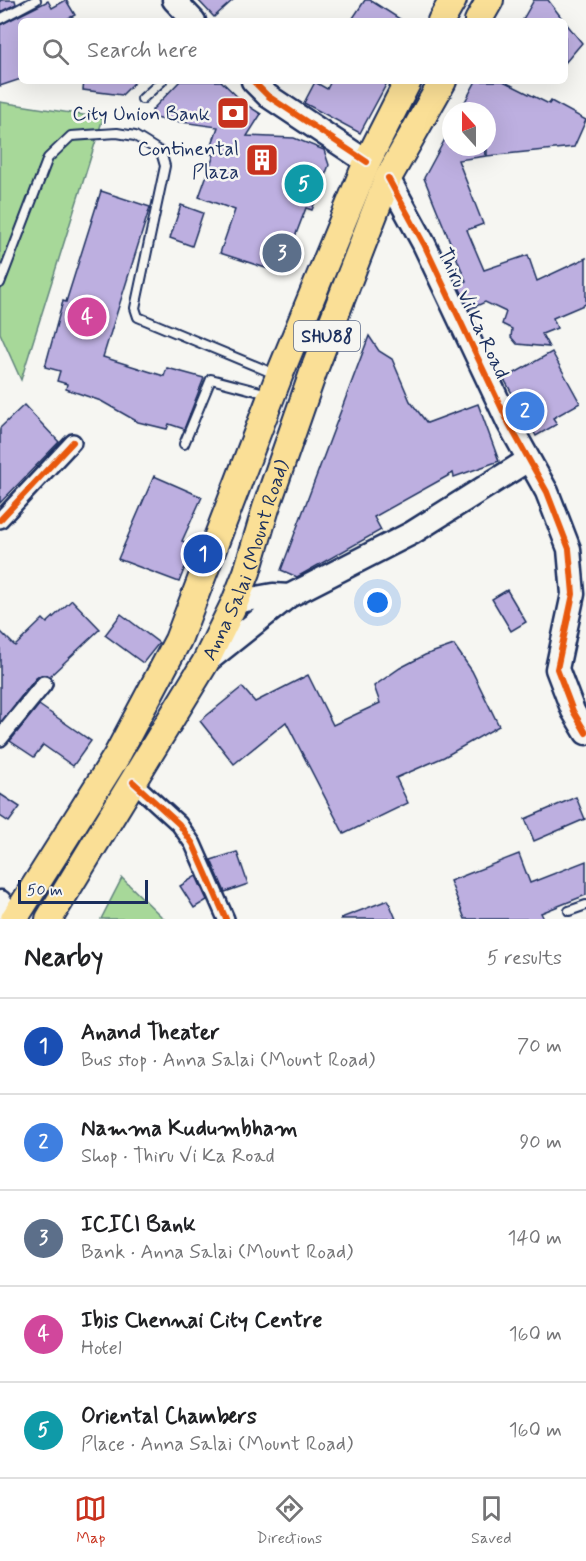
<!DOCTYPE html>
<meta charset="utf-8">
<style>
body{margin:0;font-family:Mynerve,sans-serif;background:#f6f6f6;color:#202124}
.compass{position:absolute;left:442px;top:102px;width:54px;height:54px;border-radius:50%;background:#fff;box-shadow:0 6px 24px #0002;rotate:339deg}
.scale{position:absolute;left:18px;bottom:15px;width:130px;box-sizing:border-box;padding-left:6px;border:3px solid #1b2f5e;border-top:0;font-size:16px;line-height:21px;white-space:nowrap;color:#1b2f5e;-webkit-text-stroke:4px #f6f6f2;paint-order:stroke}
.you{position:absolute;left:378px;top:603px;width:21px;height:21px;margin:-15px;border:4px solid #fff;border-radius:50%;background:#1a73e8;box-shadow:0 0 0 9px #1a73e833}
.badge{display:grid;place-items:center;width:39px;height:39px;border-radius:50%;background:#c8321e;color:#fff;font-size:20px;font-weight:700}
.pin{position:absolute;translate:-50% -50%;border:3px solid #fff;box-shadow:0 2px 6px #0006}
.list{margin:0;padding:0;list-style:none}
h2{display:flex;justify-content:space-between;align-items:center;height:78px;margin:0;padding:0 24px;font-size:26px}
h2 small{font-size:20px;font-weight:400;color:#757577}
.list li{display:grid;grid-template-columns:39px 1fr auto;gap:18px;align-items:center;box-sizing:border-box;height:96px;padding:0 24px;border-top:2px solid #e0e0e0}
.list b{display:block;font-size:22px;white-space:nowrap}
.list p{margin:0;font-size:20px;white-space:nowrap;color:#757577}
.list em{font-size:20px;font-style:normal;color:#757577}
.icon{flex:none;width:33px;height:33px;fill:none;stroke:currentColor;stroke-width:2;stroke-linecap:round;stroke-linejoin:round}
.map{position:relative;flex:none;width:586px;height:919px;overflow:hidden}
.search{position:absolute;background:#fff;box-shadow:0 6px 24px #0002;left:18px;right:18px;top:18px;height:66px;display:flex;align-items:center;gap:15px;box-sizing:border-box;padding:0 21px;border-radius:9px;color:#757577;font-size:22px}
.sheet{height:558px;background:#fff}
nav{display:flex;justify-content:space-around;align-items:center;box-sizing:border-box;height:84px;border-top:2px solid #e0e0e0;background:#fff;font-size:16px;color:#757577}
nav a{display:grid;justify-items:center;gap:3px}
nav .on{color:#c8321e}
.map>svg:first-child{display:block}
</style>
<div class="map">
<svg width="586" height="919" viewBox="0 0 586 919">
<rect width="100%" height="100%" fill="#f6f6f2"/>
<filter id="ink" filterUnits="userSpaceOnUse"><feTurbulence type="fractalNoise" baseFrequency=".0167" numOctaves="2"/><feDisplacementMap in="SourceGraphic" scale="12" xChannelSelector="R" yChannelSelector="G"/><feConvolveMatrix kernelMatrix="1 2 1 2 8 2 1 2 1" color-interpolation-filters="sRGB"/></filter>
<g filter="url(#ink)">
<g fill="#a7d899" stroke="#61847c" stroke-width="1.5">
<polygon points="0,102 103,118 21,380 0,333"/>
<polygon points="122,878 164,919 101,919"/>
</g>
<g fill="#bdafe0" stroke="#1b2f5e" stroke-width="1.5">
<polygon points="0,0 15,0 16,4 0,12"/>
<polygon points="66,0 75,15 63,21 21,21 21,79 0,86 0,25 48,1 52,8"/>
<polygon points="198,0 233,0 214,17"/>
<polygon points="365,0 370,0 403,21 351,21"/>
<polygon points="534,0 548,0 564,21 522,21"/>
<polygon points="565,22 582,43 565,63"/>
<polygon points="84,81 136,81 122,95 83,90"/>
<polygon points="180,81 221,81 245,104 261,114 247,136 294,138 324,150 329,165 312,210 306,208 293,242 298,243 287,275 220,253 235,210 199,197 214,155 209,153 218,127 153,118 152,110"/>
<polygon points="331,81 388,81 360,133 304,103 315,82 327,89"/>
<polygon points="476,81 503,81 549,104 551,101 586,120 574,147 487,156 487,111 460,111"/>
<polygon points="451,128 451,147 485,147 486,156 458,160 483,224 467,230 484,270 528,255 537,281 586,258 586,304 553,318 557,328 542,334 549,347 517,344 511,337 512,329 502,324 506,312 485,302 470,309 458,285 466,281 424,178"/>
<polygon points="101,191 150,207 103,357 164,376 167,368 204,378 184,429 169,424 167,429 138,422 101,401 66,389 67,384 57,381 60,371 45,367 63,301 66,302"/>
<polygon points="181,205 203,213 192,246 170,238"/>
<polygon points="369,336 379,351 392,359 410,401 427,423 478,404 499,461 454,477 453,473 374,517 381,530 297,577 281,570"/>
<polygon points="552,352 580,403 553,418 557,424 536,436 504,379"/>
<polygon points="24,405 59,442 0,503 0,428"/>
<polygon points="154,476 202,497 182,541 194,545 179,582 118,559"/>
<polygon points="507,590 526,622 511,631 492,599"/>
<polygon points="72,600 100,629 50,676 41,675 36,678 0,723 0,631 15,646 43,619 47,623"/>
<polygon points="121,614 159,643 143,663 105,635"/>
<polygon points="454,645 472,671 499,726 444,757 396,778 408,803 344,834 286,722 234,764 200,721 242,687 255,702 308,675 333,725 380,703 374,686 400,668 425,655"/>
<polygon points="39,705 91,741 73,766 43,745 34,757 10,741"/>
<polygon points="0,794 20,807 9,822 0,816"/>
<polygon points="576,797 585,819 534,841 525,819"/>
<polygon points="237,852 248,884 225,892 211,860"/>
<polygon points="519,854 530,883 586,861 586,895 541,913 544,919 465,919 450,881"/>
<polygon points="196,876 207,900 194,908 180,886"/>
<polygon points="388,900 396,919 341,919 341,918"/>
</g>
<g fill="none" stroke-linecap="round" stroke-linejoin="round">
<g stroke="#1b2f5e" stroke-width="12">
<g id="lane">
<polyline points="0,19 36,0"/>
<polyline points="142,99 162,81"/>
<polyline points="0,283 48,158 71,136 117,133 135,136 161,152 165,166 135,308 138,317 275,374"/>
<polyline points="184,444 211,379 268,394"/>
<polyline points="569,911 586,905"/>
</g>
</g>
<g stroke="#1b2f5e" stroke-width="20">
<g id="street">
<polyline points="0,520 73,442"/>
<polyline points="0,738 44,684"/>
<polyline points="133,782 179,824 193,844 226,919"/>
</g>
</g>
<g stroke="#1b2f5e" stroke-width="27">
<g id="secondary">
<polyline points="174,0 194,21"/>
<polyline points="253,81 268,96 367,162"/>
<polyline points="388,178 424,244 509,424 547,492 569,549 573,594 557,669 573,711 586,733"/>
<polyline points="235,602 273,595 289,596"/>
<polyline points="205,663 289,596 412,533 528,460"/>
<polyline points="0,902 13,919"/>
</g>
</g>
<g stroke="#1b2f5e" stroke-width="30">
<g id="primary">
<polyline points="441,21 453,0"/>
<polyline points="478,21 490,0"/>
<polyline points="14,919 116,757 178,640 279,376 367,162 408,81"/>
<path id="s1" d="M 49,919 L 205,663 L 235,602 L 247,572 L 266,508 L 314,370 L 388,178 L 443,81"/>
</g>
</g>
<use href="#lane" stroke="#f6f6f2" stroke-width="8"/>
<use href="#street" stroke="#f6f6f2" stroke-width="15"/>
<use href="#secondary" stroke="#f6f6f2" stroke-width="22"/>
<use href="#primary" stroke="#fadf96" stroke-width="26"/>
<g stroke="#f6f6f2" stroke-width="10">
<g id="cycleway">
<polyline points="253,81 268,96 367,162"/>
<polyline points="388,178 424,244 509,424 547,492 569,549 573,594 557,669 573,711 586,733"/>
<polyline points="0,520 73,442"/>
<polyline points="133,782 179,824 193,844 226,919"/>
</g>
</g>
<use href="#cycleway" stroke="#e8590c" stroke-width="6"/>
</g>
</g>
<defs>
<g id="bank-square" transform="scale(1.725)"><rect x="-9" y="-9" width="18" height="18" rx="4" fill="#c8321e" stroke="#f6f6f2"/><path d="M-6-4H6V4H-6ZM0-2.3a2.3 2.3 0 1 0 0 4.6a2.3 2.3 0 1 0 0-4.6Z" fill="#fff"/></g>
<g id="building-square" transform="scale(1.725)"><rect x="-9" y="-9" width="18" height="18" rx="4" fill="#c8321e" stroke="#f6f6f2"/><path d="M-4-6H4V6H1V3H-1V6H-4ZM-2.5-4.3h1.7v1.8h-1.7ZM.8-4.3h1.7v1.8H.8ZM-2.5-1h1.7V.8h-1.7ZM.8-1h1.7V.8H.8Z" fill="#fff"/></g>
</defs>
<g fill-rule="evenodd">
<use href="#bank-square" x="233" y="113"/>
<use href="#building-square" x="262" y="160"/>
</g>
<g text-anchor="middle" stroke-width="5" stroke-linejoin="round" paint-order="stroke">
<rect fill="#f6f6f2" stroke="#5d6b8a" stroke-width="1.5" x="294" y="321" width="66" height="30" rx="4.5"/>
<g font-size="18" font-weight="bold" fill="#1b2f5e">
<text x="327" y="342">SHU88</text>
</g>
<g font-size="20" fill="#1b2f5e" stroke="#f6f6f2" text-anchor="end">
<text x="210" y="120">City Union Bank</text>
<text x="239" y="155">Continental<tspan x="239" dy="23">Plaza</tspan></text>
</g>
<g font-size="20" fill="#1b2f5e" stroke="#f6f6f2">
<text transform="translate(474 313) rotate(65)" y="7">Thiru Vi Ka Road</text>
<text dy="7" stroke="none"><textPath href="#s1" startOffset="411">Anna Salai (Mount Road)</textPath></text>
</g>
</g>
</svg>
<svg class="compass" viewBox="-18 -18 36 36"><path d="M0-13l5 13h-10z" fill="#e53935"/><path d="M0 13l5-13h-10z" fill="#757577"/></svg>
<div class="scale">50 m</div>
<div class="you"></div>
<div class="pin badge" style="left:203px;top:554px;background:#1a4fb4">1</div>
<div class="pin badge" style="left:525px;top:411px;background:#3f7fe0">2</div>
<div class="pin badge" style="left:282px;top:253px;background:#5c6f8a">3</div>
<div class="pin badge" style="left:87px;top:317px;background:#d1479c">4</div>
<div class="pin badge" style="left:304px;top:184px;background:#0f9aa8">5</div>
<div class="search"><svg class="icon" aria-label="search" viewBox="0 0 24 24"><circle cx="10" cy="10" r="6"/><path d="M15 15l6 6"/></svg>Search here</div>
</div>
<section class="sheet">
<h2>Nearby<small>5 results</small></h2>
<ul class="list">
<li><span class="badge" style="background:#1a4fb4">1</span><div><b>Anand Theater</b><p>Bus stop · Anna Salai (Mount Road)</p></div><em>70 m</em></li>
<li><span class="badge" style="background:#3f7fe0">2</span><div><b>Namma Kudumbham</b><p>Shop · Thiru Vi Ka Road</p></div><em>90 m</em></li>
<li><span class="badge" style="background:#5c6f8a">3</span><div><b>ICICI Bank</b><p>Bank · Anna Salai (Mount Road)</p></div><em>140 m</em></li>
<li><span class="badge" style="background:#d1479c">4</span><div><b>Ibis Chennai City Centre</b><p>Hotel</p></div><em>160 m</em></li>
<li><span class="badge" style="background:#0f9aa8">5</span><div><b>Oriental Chambers</b><p>Place · Anna Salai (Mount Road)</p></div><em>160 m</em></li>
</ul>
</section>
<nav>
<a class="on"><svg class="icon" aria-label="map" viewBox="0 0 24 24"><path d="M3 6l6-2 6 2 6-2v14l-6 2-6-2-6 2zM9 4v14M15 6v14"/></svg>Map</a>
<a><svg class="icon" aria-label="directions" viewBox="0 0 24 24"><path d="M12 3l9 9-9 9-9-9zM9 14v-3h6M13 9l2 2-2 2"/></svg>Directions</a>
<a><svg class="icon" aria-label="saved" viewBox="0 0 24 24"><path d="M7 4h10v16l-5-4-5 4z"/></svg>Saved</a>
</nav>
